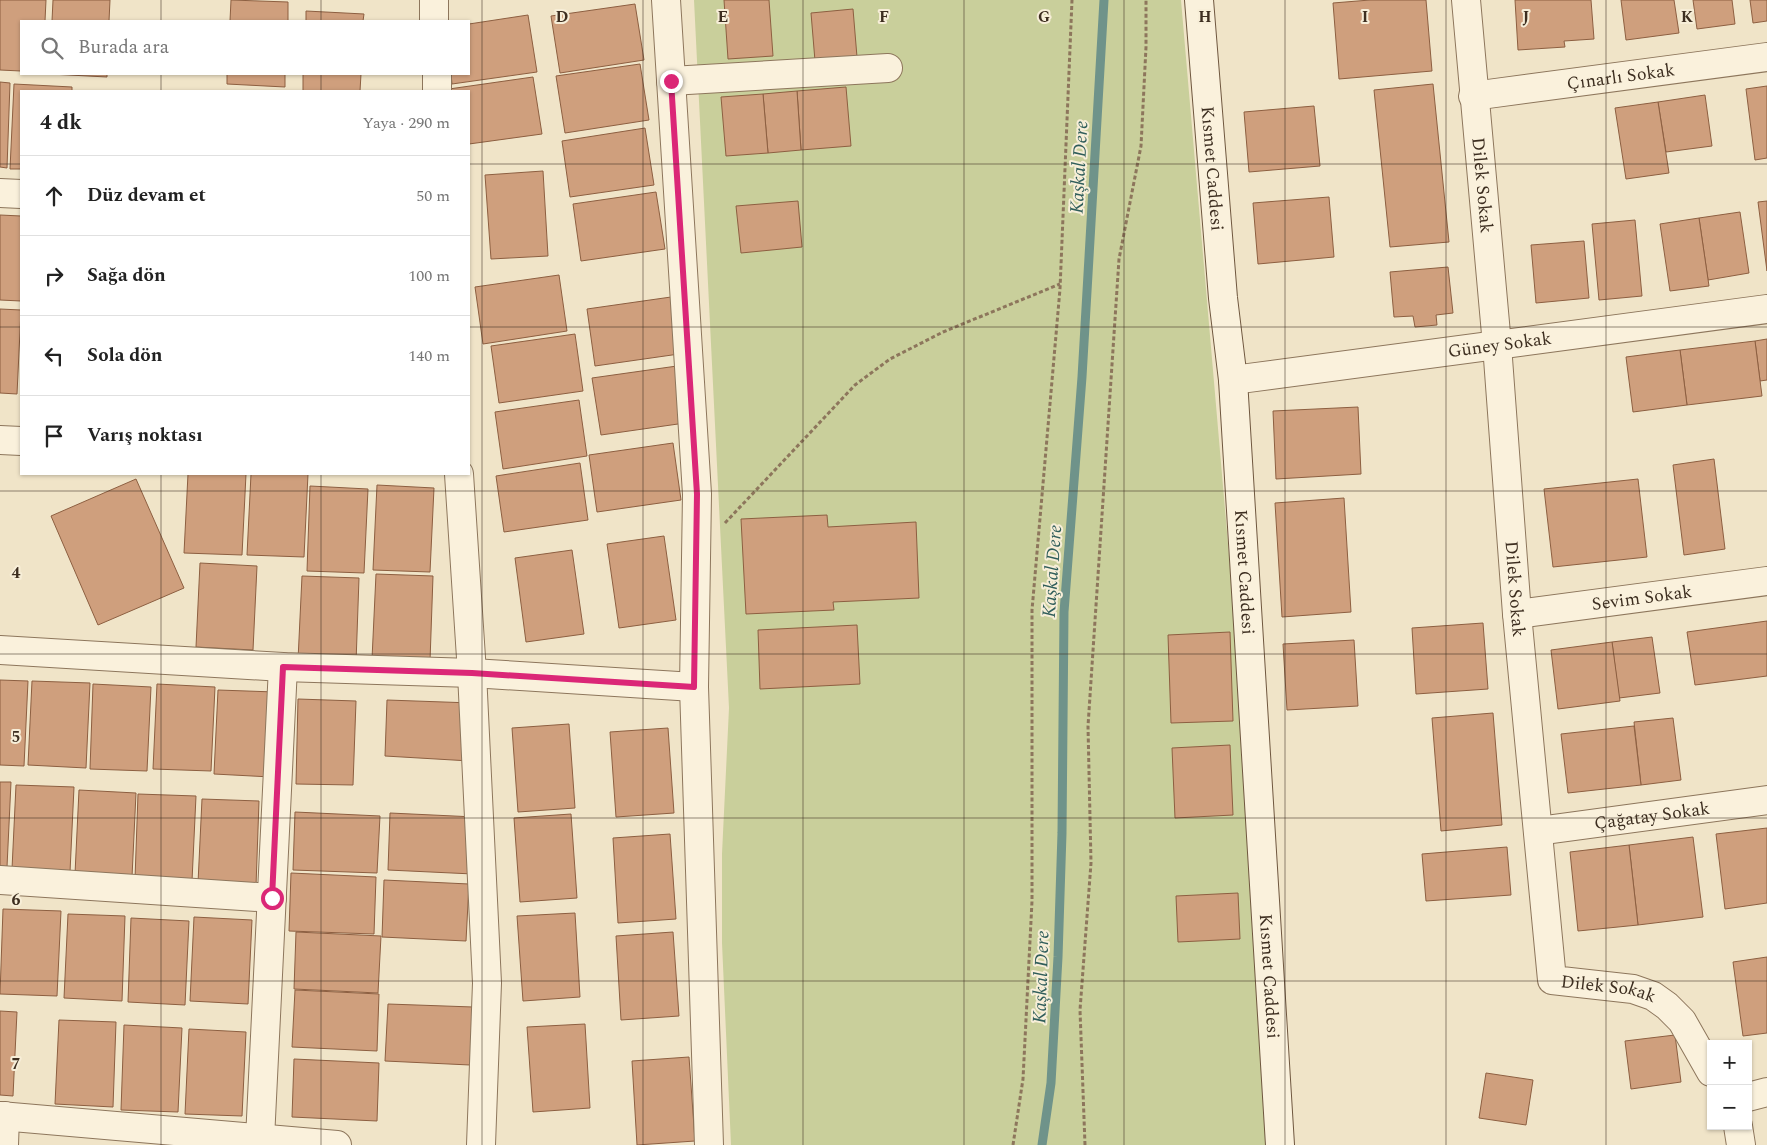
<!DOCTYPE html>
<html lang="tr">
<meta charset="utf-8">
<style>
body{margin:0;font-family:Spectral,serif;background:#f6f6f6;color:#222}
.controls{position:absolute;right:15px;bottom:15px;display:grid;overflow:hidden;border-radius:0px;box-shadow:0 1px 4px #0004}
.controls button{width:45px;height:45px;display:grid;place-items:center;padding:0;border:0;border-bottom:1px solid #e0e0e0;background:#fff;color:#222;font:25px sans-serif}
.stop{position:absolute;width:15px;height:15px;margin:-11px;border:4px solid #db2777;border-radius:50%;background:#fff}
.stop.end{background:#db2777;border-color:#fff;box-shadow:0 1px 5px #0008}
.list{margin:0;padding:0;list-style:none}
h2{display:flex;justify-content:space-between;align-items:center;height:65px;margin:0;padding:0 20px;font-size:21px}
h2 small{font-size:16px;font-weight:400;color:#767676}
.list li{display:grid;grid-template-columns:32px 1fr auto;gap:15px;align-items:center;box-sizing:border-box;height:80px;padding:0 20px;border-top:1px solid #e0e0e0}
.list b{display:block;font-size:19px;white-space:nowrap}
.list em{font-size:16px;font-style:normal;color:#767676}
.icon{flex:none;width:28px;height:28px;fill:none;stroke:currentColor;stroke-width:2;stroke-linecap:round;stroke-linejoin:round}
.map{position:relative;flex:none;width:1767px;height:1145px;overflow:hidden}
.search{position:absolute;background:#fff;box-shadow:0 1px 4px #0004;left:20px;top:20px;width:450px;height:55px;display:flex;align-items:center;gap:12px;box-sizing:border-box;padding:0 18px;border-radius:0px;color:#767676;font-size:19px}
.panel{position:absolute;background:#fff;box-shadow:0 1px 4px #0004;left:20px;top:90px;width:450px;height:385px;border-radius:0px}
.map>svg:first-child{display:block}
</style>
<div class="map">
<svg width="1767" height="1145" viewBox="0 0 1767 1145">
<rect width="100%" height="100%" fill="#f0e4c8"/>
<polygon fill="#c9cf9b" points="694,0 1181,0 1235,625 1266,1145 731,1145 722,943 722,854 729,708"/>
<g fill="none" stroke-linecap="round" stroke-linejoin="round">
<polyline stroke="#6f938a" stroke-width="9" points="1042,1145 1051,1083 1058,957 1062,833 1064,612 1082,377 1104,0"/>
</g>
<g fill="#cf9f7d" stroke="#8d5f41">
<polygon points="0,0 46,0 45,21 21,21 21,71 0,70"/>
<polygon points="53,0 110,0 109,21 52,21"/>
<polygon points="231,0 288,2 288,21 230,21"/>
<polygon points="724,0 769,0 773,56 728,59"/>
<polygon points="1370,0 1426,0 1432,71 1339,79 1333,3"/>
<polygon points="1515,0 1591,0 1594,39 1564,41 1565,47 1518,50"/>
<polygon points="1621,0 1674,0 1679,33 1626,40"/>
<polygon points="1693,0 1732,0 1735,24 1697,29"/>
<polygon points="1750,0 1767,0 1767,21 1753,23"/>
<polygon points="635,4 644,60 560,73 551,16"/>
<polygon points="853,9 857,57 815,61 811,13"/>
<polygon points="306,11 364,14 363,21 306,21"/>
<polygon points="528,15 537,72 452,84 451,74 469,74 469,24"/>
<polygon points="640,64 649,120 565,133 556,76"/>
<polygon points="50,74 107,74 107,77"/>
<polygon points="227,74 285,74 285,87 227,84"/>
<polygon points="303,74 361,74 360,91 303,91"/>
<polygon points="533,77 542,134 469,144 469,91 450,91 449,89"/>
<polygon points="0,82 10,83 7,168 0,167"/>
<polygon points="14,84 72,87 72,91 21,91 21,169 10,169"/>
<polygon points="1433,84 1449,242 1390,247 1374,90"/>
<polygon points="1767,86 1767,158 1755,160 1746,89"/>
<polygon points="846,87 851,146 801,150 797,91"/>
<polygon points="797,91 801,150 768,153 763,94"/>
<polygon points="763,94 768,153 726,156 721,97"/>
<polygon points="1705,95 1712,146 1666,152 1658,102"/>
<polygon points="1658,102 1669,173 1626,179 1615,108"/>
<polygon points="1314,106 1320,166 1249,172 1244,112"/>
<polygon points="645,128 654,185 570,197 562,141"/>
<polygon points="543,171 548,256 491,259 485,175"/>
<polygon points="656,192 665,249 581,261 573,204"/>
<polygon points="1329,197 1334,257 1258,264 1253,203"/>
<polygon points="798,201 802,247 741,253 736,206"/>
<polygon points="1767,201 1767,271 1758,202"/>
<polygon points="1740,212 1749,273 1708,280 1699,218"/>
<polygon points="0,215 21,216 21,301 0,300"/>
<polygon points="1699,218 1709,286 1670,291 1660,224"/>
<polygon points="1635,220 1642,296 1599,300 1592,224"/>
<polygon points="1584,241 1589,298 1536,303 1531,245"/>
<polygon points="1448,267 1453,313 1436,315 1437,325 1415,327 1413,316 1394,317 1390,272"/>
<polygon points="559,275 567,331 483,344 475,287"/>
<polygon points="671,297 679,354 595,366 587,309"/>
<polygon points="0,309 21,310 17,394 0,393"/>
<polygon points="575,334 583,391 499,403 491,346"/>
<polygon points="1767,339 1767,380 1760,381 1755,341"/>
<polygon points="1755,341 1762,396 1687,405 1680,350"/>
<polygon points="1680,350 1687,405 1633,412 1626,357"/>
<polygon points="677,366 685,423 601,435 592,378"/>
<polygon points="579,400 587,456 503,469 495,412"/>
<polygon points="1358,407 1361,474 1276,479 1273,411"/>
<polygon points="673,443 681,500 597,512 589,455"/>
<polygon points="1714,459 1725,549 1684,555 1673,465"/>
<polygon points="580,463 588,520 504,532 496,476"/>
<polygon points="188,474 246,474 242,555 184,553"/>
<polygon points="251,474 308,474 304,557 247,555"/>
<polygon points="136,479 184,588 98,625 51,516"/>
<polygon points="1638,479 1647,557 1553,567 1544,489"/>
<polygon points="377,485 434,488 430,572 373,570"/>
<polygon points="310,486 368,489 364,573 307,571"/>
<polygon points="1344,498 1351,612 1282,617 1275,503"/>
<polygon points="827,515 828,527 916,522 919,598 833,602 834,610 746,614 741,519"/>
<polygon points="664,536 676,620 619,628 607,544"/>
<polygon points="572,550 584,634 526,642 515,558"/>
<polygon points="200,563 257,566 253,650 196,647"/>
<polygon points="376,574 433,576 430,661 372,659"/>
<polygon points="302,576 359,578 356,663 298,660"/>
<polygon points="1767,621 1767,676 1695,685 1687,632"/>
<polygon points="1483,623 1488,689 1416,694 1412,628"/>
<polygon points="857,625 860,684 760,689 758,630"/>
<polygon points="1230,632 1233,721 1171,723 1168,635"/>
<polygon points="1652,637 1660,693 1619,698 1612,642"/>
<polygon points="1354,640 1358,706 1287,710 1283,644"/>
<polygon points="1612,642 1620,701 1558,709 1551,650"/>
<polygon points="0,680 28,681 24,766 0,765"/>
<polygon points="32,681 90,683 86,768 28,765"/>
<polygon points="93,684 151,687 147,771 90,769"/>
<polygon points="157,684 215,687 211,771 153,769"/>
<polygon points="218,690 275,692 271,777 214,774"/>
<polygon points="298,699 356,701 353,785 296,784"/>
<polygon points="387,700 472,703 470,761 385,756"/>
<polygon points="1493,713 1502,825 1441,831 1432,718"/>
<polygon points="1673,718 1681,780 1641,785 1634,722"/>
<polygon points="569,724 575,808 518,812 512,728"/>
<polygon points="1634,726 1641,785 1568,793 1561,734"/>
<polygon points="668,728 674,813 616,817 610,732"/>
<polygon points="1230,745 1233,815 1175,818 1172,748"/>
<polygon points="0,782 11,782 7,867 0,866"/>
<polygon points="16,785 74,787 70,872 12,869"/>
<polygon points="79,790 136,793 132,877 75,874"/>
<polygon points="138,794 196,796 192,881 135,879"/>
<polygon points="202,799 259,801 256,886 198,883"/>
<polygon points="295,812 380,816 377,873 293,870"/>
<polygon points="390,813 475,817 473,874 388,870"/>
<polygon points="571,814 577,898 520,902 514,818"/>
<polygon points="1767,828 1767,903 1725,909 1716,834"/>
<polygon points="670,834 676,919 618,923 613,838"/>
<polygon points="1693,837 1703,917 1638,925 1629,845"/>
<polygon points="1629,845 1638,925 1578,931 1570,852"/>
<polygon points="1507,847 1511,895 1426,901 1422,854"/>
<polygon points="291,873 376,877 374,934 289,931"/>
<polygon points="384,880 469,884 466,941 382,937"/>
<polygon points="1238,893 1240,939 1178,942 1176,896"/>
<polygon points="3,909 61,911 57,996 0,994"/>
<polygon points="575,913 580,997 523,1001 517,916"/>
<polygon points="68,914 125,916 122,1001 64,998"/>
<polygon points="194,917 252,920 248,1004 190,1001"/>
<polygon points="131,918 189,921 185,1005 128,1002"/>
<polygon points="296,932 381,936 378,993 294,989"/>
<polygon points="673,932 679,1016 621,1020 616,936"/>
<polygon points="1767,957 1767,1033 1743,1036 1733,962"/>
<polygon points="295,990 379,994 377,1051 292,1047"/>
<polygon points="388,1004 473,1007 470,1065 385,1061"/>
<polygon points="0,1011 17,1012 13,1096 0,1095"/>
<polygon points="59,1020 116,1022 113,1107 55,1104"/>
<polygon points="585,1024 590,1108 533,1112 527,1027"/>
<polygon points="124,1025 182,1028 178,1112 121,1110"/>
<polygon points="189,1029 246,1032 242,1116 185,1114"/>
<polygon points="1675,1035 1681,1082 1631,1089 1625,1041"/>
<polygon points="689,1057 695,1141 637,1145 632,1061"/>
<polygon points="294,1059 379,1063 377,1121 292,1117"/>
<polygon points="1486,1073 1533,1080 1526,1125 1479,1118"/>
</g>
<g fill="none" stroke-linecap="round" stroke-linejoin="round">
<g stroke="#8d765c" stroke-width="30">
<g id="minor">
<polyline points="434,0 434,21"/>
<polyline points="666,0 697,494 694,687 709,1145"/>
<path id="s1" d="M 1466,0 L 1497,345 L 1517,614 L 1552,980 L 1633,989 L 1653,996 L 1667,1006 L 1682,1021 L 1711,1072"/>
<polyline points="437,74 437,91"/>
<polyline points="671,81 888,68"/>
<path id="s2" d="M 1473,96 L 1767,57"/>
<polyline points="0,193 21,194"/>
<path id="s3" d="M 1233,380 L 1767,309"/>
<polyline points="0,440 21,441"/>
<polyline points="459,474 472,673 487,983 481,1145"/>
<path id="s4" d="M 1517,614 L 1767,581"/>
<polyline points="0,650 283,667 472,673 694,687"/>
<path id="s5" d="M 1538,831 L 1767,800"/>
<polyline points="0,880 272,898"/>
<polyline points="1748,1097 1767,1092"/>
<polyline points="0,1116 337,1145"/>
<polyline points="1738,1126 1741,1145"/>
<polyline points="260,1139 283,667"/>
<polyline points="4,1145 5,1116"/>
</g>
</g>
<g stroke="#6f573f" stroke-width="30">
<g id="secondary">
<path id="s6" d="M 1199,0 L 1223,298 L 1233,380 L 1280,1145"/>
</g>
</g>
<g stroke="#8d765c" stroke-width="3" stroke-dasharray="4 2.5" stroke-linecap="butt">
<polyline points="725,523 855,385 890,359 943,332 1060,284"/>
<polyline points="1013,1145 1023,1079 1032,901 1032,610 1060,289 1072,0"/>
<polyline points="1085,1145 1080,1010 1091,863 1088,726 1119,259 1141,146 1146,47 1146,0"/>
</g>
<use href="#minor" stroke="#faf1dc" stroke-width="28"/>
<use href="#secondary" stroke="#faf1dc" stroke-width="28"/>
</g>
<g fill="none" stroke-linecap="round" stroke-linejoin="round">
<polyline stroke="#db2777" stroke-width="6" points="272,898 283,667 472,673 694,687 697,494 671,81"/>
</g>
<path fill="none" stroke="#3d2e20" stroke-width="1" stroke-opacity="0.55" d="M 161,0 L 161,21M 321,0 L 321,21M 482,0 L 482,1145M 643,0 L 643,1145M 803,0 L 803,1145M 964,0 L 964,1145M 1124,0 L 1124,1145M 1285,0 L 1285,1145M 1446,0 L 1446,1145M 1606,0 L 1606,1145M 161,74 L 161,91M 321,74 L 321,91M 0,164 L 21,164M 469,164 L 1767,164M 0,327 L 21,327M 469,327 L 1767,327M 161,474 L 161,1145M 321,474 L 321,1145M 0,491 L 1767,491M 0,654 L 1767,654M 0,818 L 1767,818M 0,981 L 1767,981"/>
<g text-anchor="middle" stroke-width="4" stroke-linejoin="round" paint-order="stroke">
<g font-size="18" fill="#3d2e20" stroke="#f7eed8">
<text dy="6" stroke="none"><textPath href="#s2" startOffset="149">Çınarlı Sokak</textPath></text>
<text dy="6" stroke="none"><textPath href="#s6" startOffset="169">Kısmet Caddesi</textPath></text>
<text dy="6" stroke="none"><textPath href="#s1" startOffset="186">Dilek Sokak</textPath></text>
<text dy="6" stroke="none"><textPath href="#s3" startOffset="269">Güney Sokak</textPath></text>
<text dy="6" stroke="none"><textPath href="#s6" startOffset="574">Kısmet Caddesi</textPath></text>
<text dy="6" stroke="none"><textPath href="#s1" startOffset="591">Dilek Sokak</textPath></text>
<text dy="6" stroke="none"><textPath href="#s4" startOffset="126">Sevim Sokak</textPath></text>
<text dy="6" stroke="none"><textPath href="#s5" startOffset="115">Çağatay Sokak</textPath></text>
<text dy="6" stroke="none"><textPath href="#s6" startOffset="979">Kısmet Caddesi</textPath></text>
<text dy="6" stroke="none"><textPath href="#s1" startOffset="1041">Dilek Sokak</textPath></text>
</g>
<g font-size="19" font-style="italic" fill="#2f5d5a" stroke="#f7eed8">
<text transform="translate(1078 167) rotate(-87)" y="7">Kaşkal Dere</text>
<text transform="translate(1051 571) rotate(-86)" y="7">Kaşkal Dere</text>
<text transform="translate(1040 977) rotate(-88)" y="7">Kaşkal Dere</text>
</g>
</g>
<g font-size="16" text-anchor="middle" font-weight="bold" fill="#3d2e20" stroke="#f7eed8" stroke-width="4" stroke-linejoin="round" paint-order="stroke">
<text x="562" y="22">D</text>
<text x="723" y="22">E</text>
<text x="884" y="22">F</text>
<text x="1044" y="22">G</text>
<text x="1205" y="22">H</text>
<text x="1365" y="22">I</text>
<text x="1526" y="22">J</text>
<text x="1687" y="22">K</text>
<text x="16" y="578">4</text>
<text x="16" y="742">5</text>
<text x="16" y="905">6</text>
<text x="16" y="1069">7</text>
</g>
</svg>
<div class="controls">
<button>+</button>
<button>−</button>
</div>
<div class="stop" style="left:272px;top:898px"></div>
<div class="stop end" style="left:671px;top:81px"></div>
<div class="search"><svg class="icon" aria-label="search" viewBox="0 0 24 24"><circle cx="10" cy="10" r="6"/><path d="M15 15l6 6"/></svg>Burada ara</div>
<section class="panel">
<h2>4 dk<small>Yaya · 290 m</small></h2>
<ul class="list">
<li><svg class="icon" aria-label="ahead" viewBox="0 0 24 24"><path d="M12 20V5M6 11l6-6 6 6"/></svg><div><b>Düz devam et</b></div><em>50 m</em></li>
<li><svg class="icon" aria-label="right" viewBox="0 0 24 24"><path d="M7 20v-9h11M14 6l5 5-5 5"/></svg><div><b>Sağa dön</b></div><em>100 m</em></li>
<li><svg class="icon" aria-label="left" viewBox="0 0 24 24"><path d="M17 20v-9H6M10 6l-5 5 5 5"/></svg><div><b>Sola dön</b></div><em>140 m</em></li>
<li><svg class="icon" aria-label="arrive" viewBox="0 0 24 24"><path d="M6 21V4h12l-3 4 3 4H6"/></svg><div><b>Varış noktası</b></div></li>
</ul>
</section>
</div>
